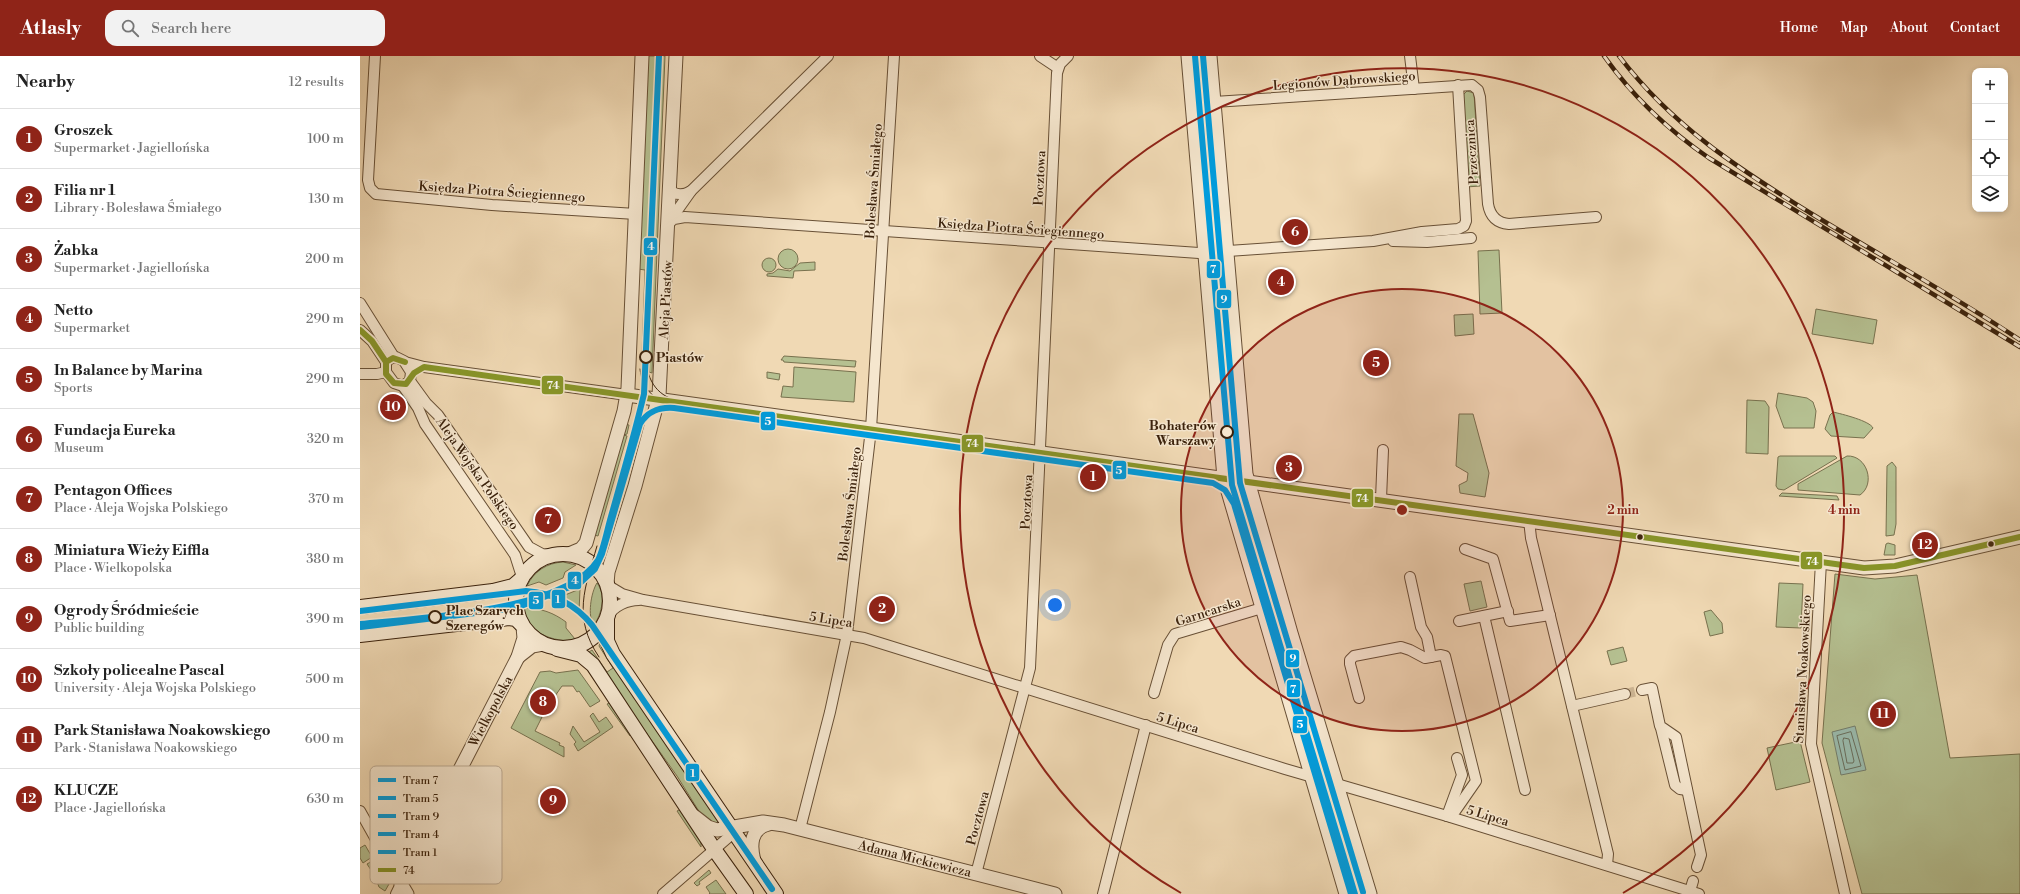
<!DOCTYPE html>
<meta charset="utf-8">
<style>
body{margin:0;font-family:"Libre Bodoni",serif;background:#f2f2f2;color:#222}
.controls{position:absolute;right:12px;top:12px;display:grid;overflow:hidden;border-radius:8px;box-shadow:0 2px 6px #0003}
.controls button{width:36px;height:36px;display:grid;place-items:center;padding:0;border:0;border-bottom:1px solid #e0e0e0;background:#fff;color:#222;font:20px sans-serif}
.you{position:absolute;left:695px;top:549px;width:14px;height:14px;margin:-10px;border:3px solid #fff;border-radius:50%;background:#1a73e8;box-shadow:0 0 0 6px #1a73e833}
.badge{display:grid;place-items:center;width:26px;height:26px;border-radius:50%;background:#8f2418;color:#fff;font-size:13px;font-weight:700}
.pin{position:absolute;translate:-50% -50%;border:2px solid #fff;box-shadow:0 1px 4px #0006}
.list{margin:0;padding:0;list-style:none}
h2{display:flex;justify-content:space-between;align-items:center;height:52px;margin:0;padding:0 16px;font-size:17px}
h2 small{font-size:13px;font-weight:400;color:#767676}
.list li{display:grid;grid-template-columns:26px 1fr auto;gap:12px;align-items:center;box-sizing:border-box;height:60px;padding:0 16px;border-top:1px solid #e0e0e0}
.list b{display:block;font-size:15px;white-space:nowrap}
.list p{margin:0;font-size:13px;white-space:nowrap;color:#767676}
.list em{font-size:13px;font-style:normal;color:#767676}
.icon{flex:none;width:22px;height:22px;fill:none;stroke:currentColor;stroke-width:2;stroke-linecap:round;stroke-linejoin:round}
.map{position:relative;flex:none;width:1660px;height:838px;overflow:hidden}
header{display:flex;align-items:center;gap:24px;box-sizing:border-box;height:56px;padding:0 20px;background:#8f2418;color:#fff}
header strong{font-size:19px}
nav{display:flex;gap:22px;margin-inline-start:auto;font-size:14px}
.search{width:280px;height:36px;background:#f2f2f2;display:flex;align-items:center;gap:10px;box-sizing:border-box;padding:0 14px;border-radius:12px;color:#767676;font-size:15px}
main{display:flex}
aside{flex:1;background:#fff}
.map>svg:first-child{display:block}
</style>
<header>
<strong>Atlasly</strong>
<div class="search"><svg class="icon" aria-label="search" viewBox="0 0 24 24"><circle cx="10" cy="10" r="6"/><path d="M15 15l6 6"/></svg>Search here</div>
<nav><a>Home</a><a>Map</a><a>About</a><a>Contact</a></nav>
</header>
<main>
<aside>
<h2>Nearby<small>12 results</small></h2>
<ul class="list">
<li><span class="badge">1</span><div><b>Groszek</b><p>Supermarket · Jagiellońska</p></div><em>100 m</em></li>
<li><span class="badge">2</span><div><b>Filia nr 1</b><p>Library · Bolesława Śmiałego</p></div><em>130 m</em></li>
<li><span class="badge">3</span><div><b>Żabka</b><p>Supermarket · Jagiellońska</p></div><em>200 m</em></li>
<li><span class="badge">4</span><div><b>Netto</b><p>Supermarket</p></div><em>290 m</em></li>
<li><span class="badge">5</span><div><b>In Balance by Marina</b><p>Sports</p></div><em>290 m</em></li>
<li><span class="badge">6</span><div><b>Fundacja Eureka</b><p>Museum</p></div><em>320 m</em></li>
<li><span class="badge">7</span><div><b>Pentagon Offices</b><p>Place · Aleja Wojska Polskiego</p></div><em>370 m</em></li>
<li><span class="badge">8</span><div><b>Miniatura Wieży Eiffla</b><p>Place · Wielkopolska</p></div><em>380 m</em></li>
<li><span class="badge">9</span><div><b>Ogrody Śródmieście</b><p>Public building</p></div><em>390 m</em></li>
<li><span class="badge">10</span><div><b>Szkoły policealne Pascal</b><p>University · Aleja Wojska Polskiego</p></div><em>500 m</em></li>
<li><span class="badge">11</span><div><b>Park Stanisława Noakowskiego</b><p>Park · Stanisława Noakowskiego</p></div><em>600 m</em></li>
<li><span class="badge">12</span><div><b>KLUCZE</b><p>Place · Jagiellońska</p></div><em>630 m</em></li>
</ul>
</aside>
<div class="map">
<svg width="1660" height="838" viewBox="0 0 1660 838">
<rect width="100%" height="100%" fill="#f0d9b4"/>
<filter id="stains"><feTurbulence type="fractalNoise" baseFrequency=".005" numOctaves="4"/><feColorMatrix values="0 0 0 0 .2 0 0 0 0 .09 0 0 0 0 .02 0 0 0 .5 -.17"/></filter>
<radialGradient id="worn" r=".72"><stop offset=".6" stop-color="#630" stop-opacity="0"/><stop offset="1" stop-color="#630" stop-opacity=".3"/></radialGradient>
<g fill="#b5c091" stroke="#78714e">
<polygon points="287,0 305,0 292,317 289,316 288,299 282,299 285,214 278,213"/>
<polygon points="1107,35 1114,37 1120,130 1106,131 1102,40"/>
<circle cx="428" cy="203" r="10"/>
<polygon points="1139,194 1142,257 1120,258 1118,195"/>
<circle cx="409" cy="209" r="7"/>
<polygon points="455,206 455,214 434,215 433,222 407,220 407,218 413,217 418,213 430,215 440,207"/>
<polygon points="1456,253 1517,264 1513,288 1452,278"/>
<polygon points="1113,258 1114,278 1095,280 1094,259"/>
<polygon points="424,300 496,305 495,311 424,306 423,304 421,304"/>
<polygon points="434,311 496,316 494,346 421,341 423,330 433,331"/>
<polygon points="407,316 420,318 419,324 407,322"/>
<polygon points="1418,337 1447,342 1453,346 1456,355 1454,372 1424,372 1416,350"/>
<polygon points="1387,344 1405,345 1409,351 1408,398 1386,397"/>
<path d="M 1473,356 C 1482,358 1510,365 1513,372 L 1504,382 L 1471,380 L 1465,373 L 1470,359 Z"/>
<polygon points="1099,358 1113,358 1129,417 1125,441 1100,437 1099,429 1107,425 1108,417 1096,410"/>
<polygon points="265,368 269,369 267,378 264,379 267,380 238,480 234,479"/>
<polygon points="1420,400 1475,400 1477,402 1424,434 1418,433 1416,430 1418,401"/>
<path d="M 1487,400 C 1507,399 1516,428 1500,439 L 1438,434 L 1438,428 Z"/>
<polygon points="1532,406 1536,411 1536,468 1534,479 1526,480 1527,410"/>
<polygon points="1422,437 1477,440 1479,444 1419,440"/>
<polygon points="1528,487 1535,489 1535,499 1524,499 1526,488"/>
<path d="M 203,506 L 216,509 L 205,516 L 203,522 L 186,529 L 179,526 L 167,530 C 174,515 187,507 203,506 Z"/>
<polygon points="1475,518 1515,523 1557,519 1590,702 1660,698 1660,838 1502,838 1462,687"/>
<polygon points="1121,525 1127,551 1110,555 1104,528"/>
<path d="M 237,527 C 246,538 242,558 234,569 C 227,561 231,536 237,527 Z"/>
<polygon points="1419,527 1443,528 1441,572 1416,571"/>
<polygon points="913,532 965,711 964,714 910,533"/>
<polygon points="220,533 219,556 218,558 195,545 195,543"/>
<path d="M 165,552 C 181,552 194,557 206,566 L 206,572 L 215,583 C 197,589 160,574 165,552 Z"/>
<polygon points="1351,554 1362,567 1363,577 1350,580 1344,556"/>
<polygon points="240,587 359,764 357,769 345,765 317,720 229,596 232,594 247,616 253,612 239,590"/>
<polygon points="1263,591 1267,605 1251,609 1247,595"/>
<polygon points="218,614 240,645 230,651 219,635 217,636 213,630 202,630 195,640 191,638 187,645 191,647 189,652 187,651 175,675 200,687 199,689 204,691 204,701 151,672 180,616 190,615 196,617"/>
<polygon points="252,646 272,676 270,680 247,648"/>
<polygon points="233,657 239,666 246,661 253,671 218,695 214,688 216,686 210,678 213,670 224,686 240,676 230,660"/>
<polygon points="1440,685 1450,726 1416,734 1407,692"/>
<polygon points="974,748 978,749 1005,838 1001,838"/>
<polygon points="321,753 341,784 341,791 317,755"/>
<polygon points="5,789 12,801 3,807 0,802 0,792"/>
<polygon points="14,804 20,814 13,817 7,808"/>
<polygon points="349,814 351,817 339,826 340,828 337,830 334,827"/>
<polygon points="22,818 29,828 25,835 19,831 16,823"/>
<polygon points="356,824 366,838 349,838 350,837 346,831"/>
</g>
<polygon fill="#9abaac" stroke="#747d6c" points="1495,670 1506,714 1481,719 1472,676"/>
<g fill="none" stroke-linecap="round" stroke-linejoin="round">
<g stroke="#6a6e5c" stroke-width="1">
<polygon points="1491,676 1501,710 1485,714 1477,680"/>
<polygon points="1484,682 1489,683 1494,705 1493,707 1487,707 1483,685"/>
</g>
<polyline stroke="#ccb492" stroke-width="10" stroke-dasharray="10 5" stroke-linecap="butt" points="1265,638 1282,634"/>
<g stroke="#685036" stroke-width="12">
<g id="minor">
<polyline points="15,0 8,124 10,132 16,138 132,149 276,158"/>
<polyline points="680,0 698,12"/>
<polyline points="1050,0 1054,33"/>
<path d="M 854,46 L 1112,29 L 1118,34 L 1120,41 L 1128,148 C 1130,160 1137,167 1149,168 L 1236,161"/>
<path d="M 310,133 C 315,140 324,139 331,135"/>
<polyline points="309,166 331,135 468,0"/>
<polyline points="308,168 314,163 325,161 839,197 1013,185 1062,176 1098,173 1104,170 1106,165 1098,29"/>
<polyline points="1033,185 1067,186 1111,182"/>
<polyline points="0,247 34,301"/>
<polyline points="0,274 12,285 26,306"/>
<polygon points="36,301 44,305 51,316 50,325 43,330 34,327 26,316 26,306 31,302"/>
<polyline points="45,306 64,311 267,339"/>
<polyline points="0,318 17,318 26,316"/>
<polyline points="50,325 66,347 78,359 169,491 182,498 192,499"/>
<polyline points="43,330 58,352 65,368 155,499 162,521"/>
<polyline points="1021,443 1023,394"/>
<polyline points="1169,464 1171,482 1248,798 1247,809"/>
<polyline points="1105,493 1133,503 1150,565 1190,559"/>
<polyline points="1461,506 1451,688 1485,838"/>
<polyline points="1050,521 1061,571 1067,581 1071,601"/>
<polyline points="247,529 262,538 283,544 504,582 925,713 1087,760 1339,838"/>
<path d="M 248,560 C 254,550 267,544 279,544"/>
<polyline points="1124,560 1165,734"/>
<polyline points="1099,565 1148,555"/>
<polyline points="1282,634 1292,632 1300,670 1316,681 1341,799 1337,811"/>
<polyline points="794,637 808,589 815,578 902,552"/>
<polyline points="999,642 990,608 990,604 994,600 1041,591 1050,594 1065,602 1081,599 1085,600 1116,725 1091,761"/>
<polyline points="1212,650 1265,638"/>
<polyline points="1301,672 1315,729 1320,733 1327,734"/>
<polyline points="0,755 41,828 36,838"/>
<polyline points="1087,760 1102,719 1097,702"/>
<polyline points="440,773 470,656 487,578 511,373 534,0"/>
<polyline points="616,818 670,612 697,17 700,8 708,0"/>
<polyline points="1330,835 1333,825"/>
<polyline points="303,838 378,773"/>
<polyline points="743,838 786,669"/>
</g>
</g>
<g stroke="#685036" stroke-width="15">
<g id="tertiary">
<polyline points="828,0 864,422 986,838"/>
<polyline points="850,0 886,418 931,577 1010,838"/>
<polyline points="267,339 1504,512 1535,510 1660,481"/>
<polyline points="209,498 221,493 226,487 264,355 268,332 282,0"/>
<polyline points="247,528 248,516 275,430 299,340 316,0"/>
<polyline points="158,601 172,590 183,588"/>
<polyline points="334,760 348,771 357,774 403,766 424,769 695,838"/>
<path d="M 394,805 C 390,790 390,772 409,768"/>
<polyline points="47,838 41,828 158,601 164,582 163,571"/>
</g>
</g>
<g stroke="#3b220c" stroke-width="16">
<g id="secondary">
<circle cx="203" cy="545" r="47"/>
<polyline points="0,551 133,535 153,530 160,524"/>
<polyline points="247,563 247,585 253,598 416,838"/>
<polyline points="0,579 149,562 156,563 161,568"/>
<polyline points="197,593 221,599 233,609 354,793 386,838"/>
</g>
</g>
<use href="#minor" stroke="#f5e6ce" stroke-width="10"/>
<use href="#tertiary" stroke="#f5e6ce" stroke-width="13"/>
<use href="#secondary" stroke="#f5e6ce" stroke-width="14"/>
<g stroke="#3b220c" stroke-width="1">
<path d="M 286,303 C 287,325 298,342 321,345"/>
<path d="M 280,313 C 282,333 294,345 314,348"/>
<path d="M 237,490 C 225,532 212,561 239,601"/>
</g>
<g stroke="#3b220c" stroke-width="4.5">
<g id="rail">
<path d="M 1244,0 C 1273,41 1308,74 1349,102 L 1660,291"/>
<path d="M 1259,0 C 1312,70 1379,113 1452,158 C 1521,200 1593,239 1660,284"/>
</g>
</g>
<use href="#rail" stroke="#f5e6ce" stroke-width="3" stroke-dasharray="9" stroke-linecap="butt"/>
<g stroke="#f5e6ce" stroke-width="9">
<g id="bus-1">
<polyline points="0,274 12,285 26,306"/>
<polyline points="45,306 33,302 26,306 26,318 34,327 46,328 54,317 64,311 1504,512 1535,510 1660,481"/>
</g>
</g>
<use href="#bus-1" stroke="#889628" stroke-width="6"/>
<g stroke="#f5e6ce" stroke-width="9">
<polyline id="tram-1" points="835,0 872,429 995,838"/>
</g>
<g stroke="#f5e6ce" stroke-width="9">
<path id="tram-2" d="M 1,571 L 140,554 L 161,550 L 220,527 L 235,513 L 242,498 L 280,368 C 288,355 299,351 314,352 L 853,427 L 865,434 L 874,448 L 991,838"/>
</g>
<g stroke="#f5e6ce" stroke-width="9">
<polyline id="tram-3" points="843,0 880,427 1003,836"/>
</g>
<g stroke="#f5e6ce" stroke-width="9">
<path id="tram-4" d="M 0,568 C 57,562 205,556 238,504 C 243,495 247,475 250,464 C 262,422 274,380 284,338 L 299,0"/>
</g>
<g stroke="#f5e6ce" stroke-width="9">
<path id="tram-5" d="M 0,555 L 166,535 C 193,537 215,548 232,569 L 412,833"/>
</g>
<use href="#tram-1" stroke="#009cdd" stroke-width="6"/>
<use href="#tram-2" stroke="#009cdd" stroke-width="6"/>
<use href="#tram-3" stroke="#009cdd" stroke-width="6"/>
<use href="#tram-4" stroke="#009cdd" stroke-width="6"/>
<use href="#tram-5" stroke="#009cdd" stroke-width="6"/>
</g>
<circle cx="1042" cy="454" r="221" fill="#8f2418" fill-opacity=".12"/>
<g fill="none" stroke="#8f2418" stroke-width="2">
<circle cx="1042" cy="454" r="221"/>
<path d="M821 837A442 442 0 1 1 1263 837"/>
</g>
<g fill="#f5e6ce" stroke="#3b220c" stroke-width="2">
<circle cx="286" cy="301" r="6"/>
<circle cx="867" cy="376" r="6"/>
<circle cx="75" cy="561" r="6"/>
</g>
<g fill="#3b220c" stroke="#f5e6ce" stroke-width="1.5">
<circle cx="1280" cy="481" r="3.5"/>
<circle cx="1631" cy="488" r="3.5"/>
</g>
<g text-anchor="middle" stroke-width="3" stroke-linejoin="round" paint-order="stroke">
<g font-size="13" fill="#3b220c" stroke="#f5e6ce">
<text transform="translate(984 24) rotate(-4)" y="5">Legionów Dąbrowskiego</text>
<text transform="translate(1111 96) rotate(-94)" y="5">Przecznica</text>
<text transform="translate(679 122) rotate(-87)" y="5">Pocztowa</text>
<text transform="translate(513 125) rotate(-86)" y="5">Bolesława Śmiałego</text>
<text transform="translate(142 135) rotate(4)" y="5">Księdza Piotra Ściegiennego</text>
<text transform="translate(661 172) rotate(4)" y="5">Księdza Piotra Ściegiennego</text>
<text transform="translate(305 244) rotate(-87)" y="5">Aleja Piastów</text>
<text transform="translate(118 417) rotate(55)" y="5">Aleja Wojska Polskiego</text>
<text transform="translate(666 446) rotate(-87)" y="5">Pocztowa</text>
<text transform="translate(489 448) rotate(-83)" y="5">Bolesława Śmiałego</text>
<text transform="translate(848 555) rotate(-18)" y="5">Garncarska</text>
<text transform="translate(471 563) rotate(9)" y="5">5 Lipca</text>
<text transform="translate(1442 613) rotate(-87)" y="5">Stanisława Noakowskiego</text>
<text transform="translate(130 655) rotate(-62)" y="5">Wielkopolska</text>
<text transform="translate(818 666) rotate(17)" y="5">5 Lipca</text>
<text transform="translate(1128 759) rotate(17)" y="5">5 Lipca</text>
<text transform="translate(617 762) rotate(-75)" y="5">Pocztowa</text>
<text transform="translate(555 802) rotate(14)" y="5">Adama Mickiewicza</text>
</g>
<g font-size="13" font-weight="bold" fill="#3b220c" stroke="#f5e6ce" text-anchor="start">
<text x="296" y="306">Piastów</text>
<text x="856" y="374" text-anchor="end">Bohaterów<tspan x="856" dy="15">Warszawy</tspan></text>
<text x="86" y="559">Plac Szarych<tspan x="86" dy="15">Szeregów</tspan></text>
</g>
</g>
<rect x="10" y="710" width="132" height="118" rx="6" fill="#f5e6ce" stroke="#bdab94" stroke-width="1"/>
<rect x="18" y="722" width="18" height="4" fill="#009cdd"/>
<rect x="18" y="740" width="18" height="4" fill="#009cdd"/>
<rect x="18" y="758" width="18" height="4" fill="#009cdd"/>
<rect x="18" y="776" width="18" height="4" fill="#009cdd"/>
<rect x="18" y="794" width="18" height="4" fill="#009cdd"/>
<rect x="18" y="812" width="18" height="4" fill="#889628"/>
<g font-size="11" fill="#3b220c">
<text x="43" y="728">Tram 7</text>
<text x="43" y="746">Tram 5</text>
<text x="43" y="764">Tram 9</text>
<text x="43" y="782">Tram 4</text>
<text x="43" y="800">Tram 1</text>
<text x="43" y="818">74</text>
</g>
<circle cx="1042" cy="454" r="6" fill="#8f2418" stroke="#f5e6ce" stroke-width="2"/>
<g font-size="12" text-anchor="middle" font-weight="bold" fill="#8f2418" stroke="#f5e6ce" stroke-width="3" stroke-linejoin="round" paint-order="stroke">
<text x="1263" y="458">2 min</text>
<text x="1484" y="458">4 min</text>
</g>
<g stroke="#f5e6ce" stroke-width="1.5">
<rect x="283" y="181" width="15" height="19" rx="4" fill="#009cdd"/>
<rect x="846" y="204" width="15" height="19" rx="4" fill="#009cdd"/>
<rect x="856" y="233" width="16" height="20" rx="4" fill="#009cdd"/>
<rect x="181" y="319" width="23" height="20" rx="4" fill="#889628"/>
<rect x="400" y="355" width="16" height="20" rx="4" fill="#009cdd"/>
<rect x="601" y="378" width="23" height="19" rx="4" fill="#889628"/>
<rect x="752" y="404" width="15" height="20" rx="4" fill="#009cdd"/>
<rect x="991" y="432" width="23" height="20" rx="4" fill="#889628"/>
<rect x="1440" y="495" width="23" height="19" rx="4" fill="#889628"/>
<rect x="207" y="515" width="15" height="19" rx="4" fill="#009cdd"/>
<rect x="191" y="533" width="15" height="20" rx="4" fill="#009cdd"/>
<rect x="168" y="535" width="16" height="19" rx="4" fill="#009cdd"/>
<rect x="925" y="593" width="15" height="19" rx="4" fill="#009cdd"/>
<rect x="926" y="623" width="15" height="19" rx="4" fill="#009cdd"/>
<rect x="932" y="659" width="16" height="19" rx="4" fill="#009cdd"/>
<rect x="325" y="707" width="15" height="19" rx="4" fill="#009cdd"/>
</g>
<g font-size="11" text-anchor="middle" font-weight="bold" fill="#fff">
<text x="291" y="194">4</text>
<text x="853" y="217">7</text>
<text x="864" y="247">9</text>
<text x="193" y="333">74</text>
<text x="408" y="369">5</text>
<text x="612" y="391">74</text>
<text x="759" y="418">5</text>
<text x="1002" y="446">74</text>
<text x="1452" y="509">74</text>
<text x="215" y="528">4</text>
<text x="198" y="547">1</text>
<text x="176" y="548">5</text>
<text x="933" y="606">9</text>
<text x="933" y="637">7</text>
<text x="940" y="672">5</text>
<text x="333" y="721">1</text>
</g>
<rect width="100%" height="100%" filter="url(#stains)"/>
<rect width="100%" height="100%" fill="url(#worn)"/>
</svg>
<div class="controls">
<button>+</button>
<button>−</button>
<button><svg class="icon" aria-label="locate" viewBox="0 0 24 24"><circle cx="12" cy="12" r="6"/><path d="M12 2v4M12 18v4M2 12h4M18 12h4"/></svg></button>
<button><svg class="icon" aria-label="layers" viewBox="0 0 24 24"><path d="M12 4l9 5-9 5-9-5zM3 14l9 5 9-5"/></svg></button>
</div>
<div class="you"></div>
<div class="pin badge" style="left:733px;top:421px">1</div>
<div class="pin badge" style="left:522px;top:553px">2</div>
<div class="pin badge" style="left:929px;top:412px">3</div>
<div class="pin badge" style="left:921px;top:226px">4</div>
<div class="pin badge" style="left:1016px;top:307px">5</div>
<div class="pin badge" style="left:935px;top:176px">6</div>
<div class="pin badge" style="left:188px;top:464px">7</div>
<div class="pin badge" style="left:183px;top:646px">8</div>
<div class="pin badge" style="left:193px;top:745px">9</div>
<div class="pin badge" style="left:33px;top:351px">10</div>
<div class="pin badge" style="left:1523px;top:658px">11</div>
<div class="pin badge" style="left:1565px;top:489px">12</div>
</div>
</main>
